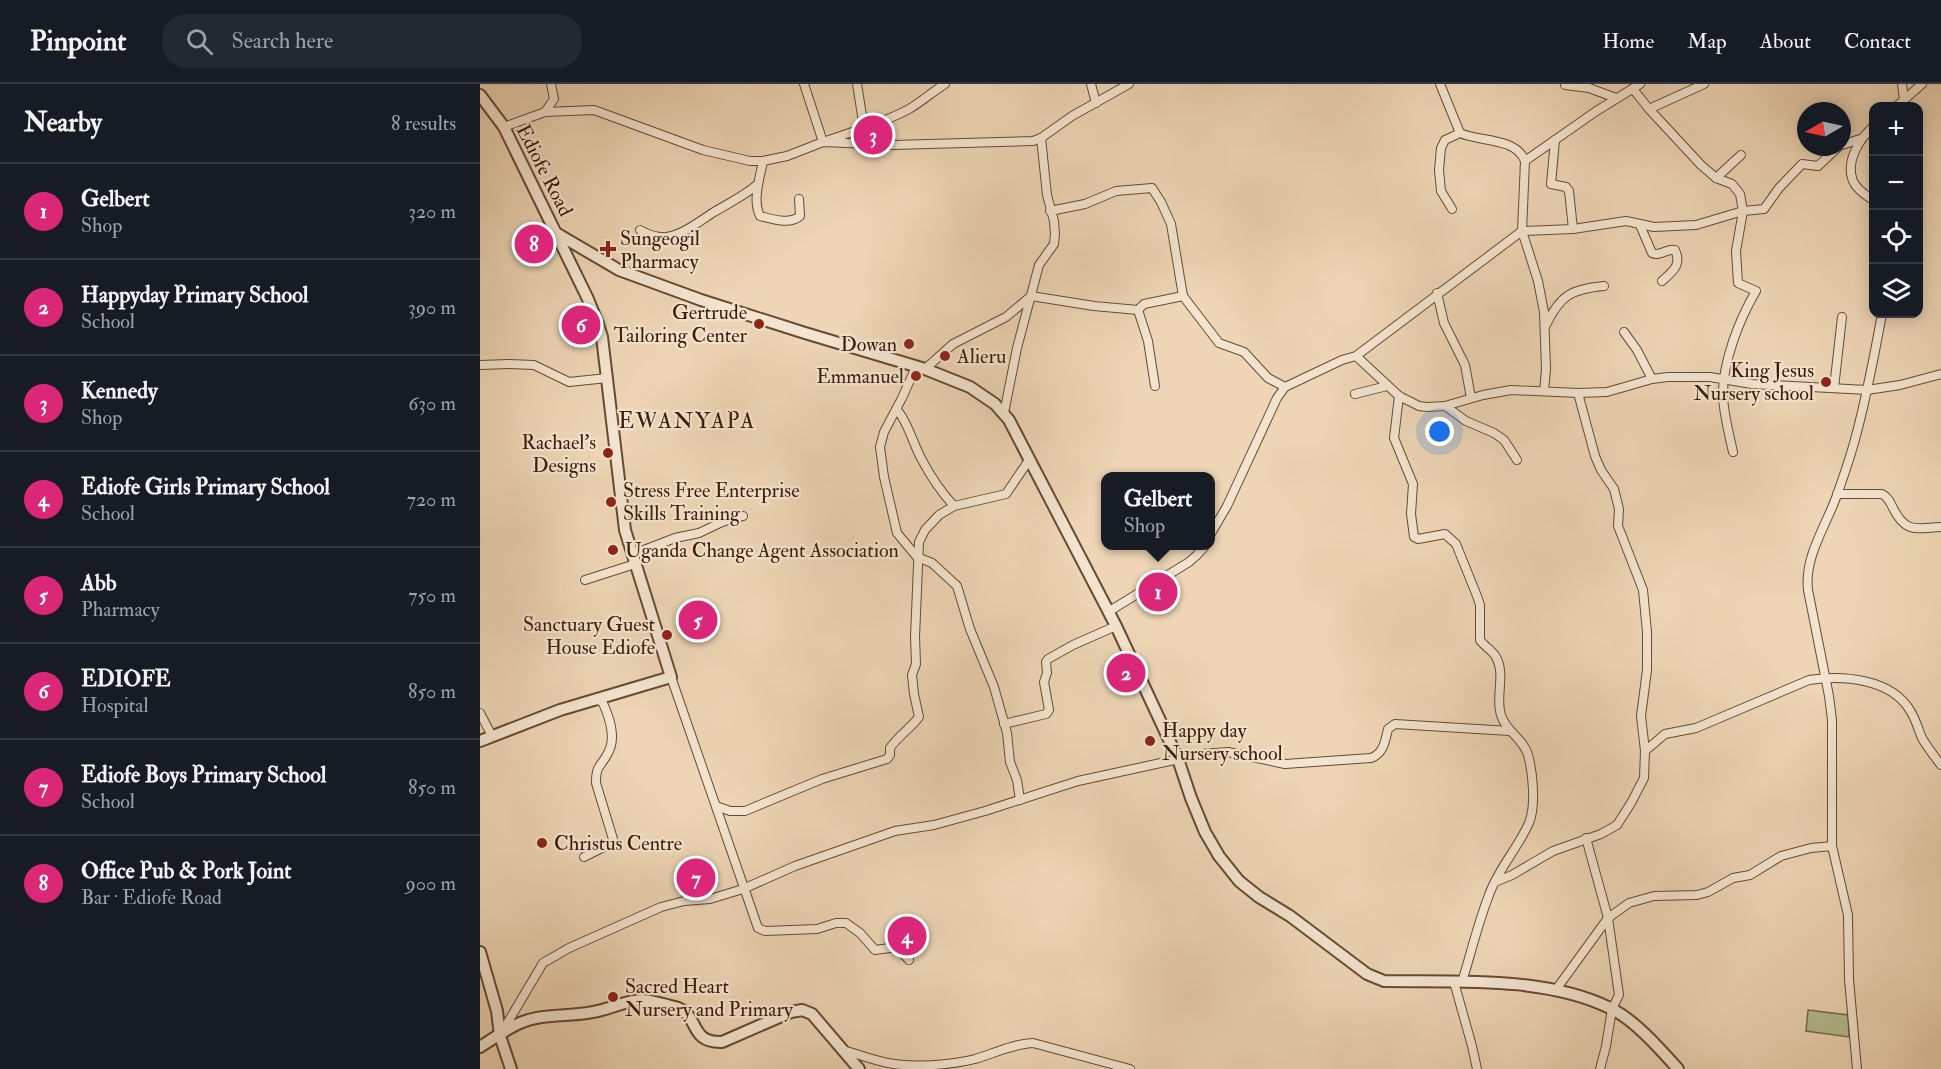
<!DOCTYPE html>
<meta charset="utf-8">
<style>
body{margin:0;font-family:"IM FELL Double Pica",serif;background:#242831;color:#f1f3f6}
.controls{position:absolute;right:18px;top:18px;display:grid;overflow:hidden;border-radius:12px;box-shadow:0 3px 15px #0003}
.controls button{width:54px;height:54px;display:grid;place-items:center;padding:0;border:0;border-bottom:2px solid #363941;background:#171b24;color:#f1f3f6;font:30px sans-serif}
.compass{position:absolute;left:1317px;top:18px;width:54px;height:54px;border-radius:50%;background:#171b24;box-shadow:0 3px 15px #0003;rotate:261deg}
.you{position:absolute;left:960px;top:348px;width:21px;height:21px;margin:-15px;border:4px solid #fff;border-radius:50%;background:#1a73e8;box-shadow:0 0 0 9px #1a73e833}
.badge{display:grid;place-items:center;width:39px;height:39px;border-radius:50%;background:#db2777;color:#fff;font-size:20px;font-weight:700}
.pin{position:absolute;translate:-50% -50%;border:3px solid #fff;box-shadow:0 2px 6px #0006}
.popup{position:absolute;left:621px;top:388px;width:114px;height:78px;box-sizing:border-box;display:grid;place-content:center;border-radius:12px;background:#171b24;filter:drop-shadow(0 2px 4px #0005);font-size:20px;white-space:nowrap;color:#9ea1a6}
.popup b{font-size:22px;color:#f1f3f6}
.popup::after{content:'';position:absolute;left:50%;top:100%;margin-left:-12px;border:12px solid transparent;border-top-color:#171b24}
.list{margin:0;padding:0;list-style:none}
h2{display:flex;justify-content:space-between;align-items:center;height:78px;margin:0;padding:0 24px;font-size:26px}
h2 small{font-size:20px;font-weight:400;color:#9ea1a6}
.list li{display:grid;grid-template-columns:39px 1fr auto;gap:18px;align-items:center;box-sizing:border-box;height:96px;padding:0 24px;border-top:2px solid #363941}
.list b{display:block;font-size:22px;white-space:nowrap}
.list p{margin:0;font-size:20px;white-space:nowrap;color:#9ea1a6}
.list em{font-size:20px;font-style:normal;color:#9ea1a6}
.icon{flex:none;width:33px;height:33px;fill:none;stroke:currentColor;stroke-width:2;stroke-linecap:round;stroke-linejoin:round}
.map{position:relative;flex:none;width:1461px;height:985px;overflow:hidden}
header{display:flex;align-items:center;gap:36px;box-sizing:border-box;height:84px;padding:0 30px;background:#171b24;border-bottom:2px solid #363941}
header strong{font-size:28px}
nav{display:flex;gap:33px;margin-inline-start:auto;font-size:21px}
.search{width:420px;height:54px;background:#242831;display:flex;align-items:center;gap:15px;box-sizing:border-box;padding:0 21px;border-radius:24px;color:#9ea1a6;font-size:22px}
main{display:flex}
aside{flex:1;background:#171b24}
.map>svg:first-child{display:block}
</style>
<header>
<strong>Pinpoint</strong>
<div class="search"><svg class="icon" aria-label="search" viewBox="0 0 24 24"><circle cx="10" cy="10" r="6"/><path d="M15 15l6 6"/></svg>Search here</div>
<nav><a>Home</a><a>Map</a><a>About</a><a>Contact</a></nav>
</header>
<main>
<aside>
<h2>Nearby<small>8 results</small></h2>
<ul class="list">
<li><span class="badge">1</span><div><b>Gelbert</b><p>Shop</p></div><em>320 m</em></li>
<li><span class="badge">2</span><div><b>Happyday Primary School</b><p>School</p></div><em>390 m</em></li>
<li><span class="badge">3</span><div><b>Kennedy</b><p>Shop</p></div><em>630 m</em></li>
<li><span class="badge">4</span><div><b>Ediofe Girls Primary School</b><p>School</p></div><em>720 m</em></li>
<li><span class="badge">5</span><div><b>Abb</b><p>Pharmacy</p></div><em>750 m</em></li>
<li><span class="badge">6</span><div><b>EDIOFE</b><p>Hospital</p></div><em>850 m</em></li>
<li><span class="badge">7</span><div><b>Ediofe Boys Primary School</b><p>School</p></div><em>850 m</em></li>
<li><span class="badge">8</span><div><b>Office Pub &amp; Pork Joint</b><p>Bar · Ediofe Road</p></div><em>900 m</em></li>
</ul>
</aside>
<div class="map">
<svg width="1461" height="985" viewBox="0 0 1461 985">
<rect width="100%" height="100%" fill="#edd5b5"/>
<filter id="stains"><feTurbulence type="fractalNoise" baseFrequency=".00333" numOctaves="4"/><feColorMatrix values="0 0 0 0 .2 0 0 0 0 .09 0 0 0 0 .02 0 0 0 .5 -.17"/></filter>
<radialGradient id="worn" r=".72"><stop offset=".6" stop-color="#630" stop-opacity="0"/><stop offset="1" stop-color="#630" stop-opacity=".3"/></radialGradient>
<polygon fill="#b4be91" stroke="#776c4c" stroke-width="1.5" points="1328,926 1368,931 1369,953 1326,947"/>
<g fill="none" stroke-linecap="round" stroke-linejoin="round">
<g stroke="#674a32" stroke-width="10">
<g id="minor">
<polyline points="324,0 343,58 384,44 377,0"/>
<polyline points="611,0 616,19"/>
<path d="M 960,0 L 980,49 C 999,58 1036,53 1045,77 L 1042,147 L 1058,197 L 1064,228 L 1066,285 L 1064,307"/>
<polyline points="1422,0 1424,16"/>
<polyline points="1085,1 1109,4 1136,14"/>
<path d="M 1153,5 L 1169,25 L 1221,81 L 1236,94 L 1252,100 L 1260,110 L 1263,127 L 1256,167 L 1258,199 L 1276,207 C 1259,236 1242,279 1243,313 C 1244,331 1249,350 1253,368"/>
<polyline points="1417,22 1442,0"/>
<polyline points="1169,25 1224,0"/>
<polyline points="65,28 74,15 71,0"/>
<path d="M 1394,42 C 1380,54 1365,77 1373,97 C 1377,106 1386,111 1394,117"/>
<polyline points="24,43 65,28 114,26 223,66 270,77 283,77 307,72 343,58 413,61 553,57 561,54 592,32 649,0"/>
<polyline points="1075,56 1071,100 1086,103 1089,107 1093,145"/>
<path d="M 387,59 L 384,44 C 400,38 415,33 429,25 C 441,18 452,8 465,0"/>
<polyline points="1362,61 1380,55"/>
<path d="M 283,77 C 280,94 272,116 280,132 C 292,135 310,141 320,132 L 319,115"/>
<polyline points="1045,77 1115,28 1160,0"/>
<polyline points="1236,94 1261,71"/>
<polyline points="972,125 961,107 959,86 961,64 965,56 980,49"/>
<polyline points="570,127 605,120 636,107 672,104 681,118 691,140 703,212 739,259 764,268 788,294 805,303"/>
<path d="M 1160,141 L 1172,169 C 1180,173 1187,164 1195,166 C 1202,181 1193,187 1182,197"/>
<path d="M 160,146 C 169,151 177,154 187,153 C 204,150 220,137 234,128 C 249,119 264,112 278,100"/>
<polyline points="957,209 964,239 985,281 991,314"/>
<polyline points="658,226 668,257 675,302"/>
<path d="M 1066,241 C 1080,211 1092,205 1124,202"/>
<polyline points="1144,248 1157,266 1172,295"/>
<polyline points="876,272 919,312 939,322 947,323 965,322 1003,311 1031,306 1098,309 1127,308 1172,295 1188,293 1230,293 1272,300 1387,306 1420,301 1461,290"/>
<polyline points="0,281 29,280 54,281 89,298 127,294"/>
<polyline points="436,283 422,314 404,348 400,363 404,393 417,449 437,473 452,479 477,502 490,545 514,603 527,649 530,678 537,696 540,716"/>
<polyline points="445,285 473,260 526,233 551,212 614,222 658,226 664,220 703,212"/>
<polyline points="1354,304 1362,233"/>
<polyline points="1098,309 1115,372 1121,386 1134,405 1139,425 1138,442 1163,506 1167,548 1167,586 1161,632 1165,667"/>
<polyline points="875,310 907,302"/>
<path d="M 919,312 L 914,354 L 933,400 L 931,430 L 934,453 L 938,455 L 965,450 L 976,460 L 997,512 L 1000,521 L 1000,556 C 1005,563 1012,566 1016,573 C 1026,591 1015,612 1021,631 C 1026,648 1043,654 1048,671 C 1053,689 1056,722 1049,739 C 1038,764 1018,785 1009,811 C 998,839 991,869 982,898"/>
<polyline points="965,322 986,337 1014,349 1024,356 1037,376"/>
<path d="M 417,326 C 427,336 434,362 442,376 C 451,393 461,408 474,422"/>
<polyline points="524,329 537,264 559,181 574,160 575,150 574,137 567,111 561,54"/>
<path d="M 1357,410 L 1402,410 C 1408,413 1410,418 1413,424 C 1426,450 1436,444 1461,443"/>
<polyline points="730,451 747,422 797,314 805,303 862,276 876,272 1042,147 1093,145 1146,137 1174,143 1216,141 1263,127 1284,125 1299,104 1322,80 1338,82 1358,63"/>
<polyline points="151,471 195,454 219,449 242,438 263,432"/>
<polyline points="105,496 155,480"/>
<polyline points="628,528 709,478 717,471 725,462"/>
<polyline points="191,593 278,844 285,847 337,845 356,839 366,839 380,849 395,866 417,863 429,876"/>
<polyline points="0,629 12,652"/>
<polyline points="524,640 566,630 569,626 564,598 567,589 566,578 568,575 593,561 636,542"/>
<path d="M 236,722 L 250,727 L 265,727 L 342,695 L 407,675 L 410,671 L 410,664 C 418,652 430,645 439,633 L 434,610 L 432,591 L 436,580 L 435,553 L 439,458 L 445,446 L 459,431 L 474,422 L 526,410 L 549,376"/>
<polyline points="1106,754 1128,834 1139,911 1132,925 1126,962 1120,985"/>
<path d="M 104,773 L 130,760 L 133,755 L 116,699 C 116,680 121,683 128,669 C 137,653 129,632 122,617 L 115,616"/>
<path d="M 1015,798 L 1032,791 L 1073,767 L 1121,750 L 1137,741 L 1151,719 L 1164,694 L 1165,667 L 1185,650 L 1216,644 L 1329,596 C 1362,591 1412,594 1431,628 C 1436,636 1438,645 1442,654 C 1447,663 1455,673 1461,681"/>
<polyline points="974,898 992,962 997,985"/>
<polyline points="1075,907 1128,834 1149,819 1174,812 1217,811 1228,808 1253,794 1270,791 1301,772 1331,764 1352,762"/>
<path d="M 22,948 L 63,879 L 89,864 L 181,823 L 204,817 L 230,815 L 263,805 L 315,782 L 415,747 L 454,741 L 505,727 L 598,697 L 722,670 L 748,668 L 805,680 L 891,674 C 904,669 905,657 908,645 L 915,640 L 1030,647"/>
<path d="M 363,966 C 378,970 393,976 408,979 C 432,984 472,981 495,975 C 515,969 533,960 553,959 L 650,985"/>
<path d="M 1377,985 L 1369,895 L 1368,831 L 1352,762 L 1352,636 L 1349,612 L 1328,506 C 1324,473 1346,442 1357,411 C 1363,394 1369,377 1374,359 C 1386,317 1394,273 1402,230"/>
</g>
</g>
<g stroke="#674a32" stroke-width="14">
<g id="tertiary">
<polyline points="0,11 24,43 107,213 118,240 122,253 145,446 191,593 80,626 0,657"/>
<path d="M 76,149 L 139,186 L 221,216 L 325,249 L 445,285 L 490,303 L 515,320 L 529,336 L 636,542 L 698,675 L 711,714 L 725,748 L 739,772 L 759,797 L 779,813 L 810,832 L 887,890 L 904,897 C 975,898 1065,892 1130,924 C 1155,936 1180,965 1198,985"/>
<polyline points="0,868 17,927 20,952 31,985"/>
<path d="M 0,963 C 13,955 26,945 40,939 C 65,928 95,934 122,926 C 134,923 149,916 162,916 C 169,916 192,922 198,924 C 220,933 209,959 242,958 L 311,928 L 322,926 L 332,930 L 379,985"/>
</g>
</g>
<use href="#minor" stroke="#f3e4cf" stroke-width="8"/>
<use href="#tertiary" stroke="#f3e4cf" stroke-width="10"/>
</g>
<g fill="#8f2418" stroke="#f3e4cf" stroke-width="2">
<path d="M125 156h6v6h6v6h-6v6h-6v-6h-6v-6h6z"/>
<circle cx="279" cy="240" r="6"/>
<circle cx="429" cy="260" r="6"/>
<circle cx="465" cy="272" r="6"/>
<circle cx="436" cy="292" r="6"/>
<circle cx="1346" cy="298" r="6"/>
<circle cx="128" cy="369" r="6"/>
<circle cx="131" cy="418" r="6"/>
<circle cx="133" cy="466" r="6"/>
<circle cx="187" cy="551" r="6"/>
<circle cx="670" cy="657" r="6"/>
<circle cx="62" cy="759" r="6"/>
<circle cx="133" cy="913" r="6"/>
</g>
<g text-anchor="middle" stroke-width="4.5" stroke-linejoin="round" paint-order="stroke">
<g font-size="20" fill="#3a1b07" stroke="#f3e4cf">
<text transform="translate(65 86) rotate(63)" y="7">Ediofe Road</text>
</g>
<g font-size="20" fill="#3a1b07" stroke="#f3e4cf" text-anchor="start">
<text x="140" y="161">Sungeogil<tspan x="140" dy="23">Pharmacy</tspan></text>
<text x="267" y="235" text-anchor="end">Gertrude<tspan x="267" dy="23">Tailoring Center</tspan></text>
<text x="417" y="267" text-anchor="end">Dowan</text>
<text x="477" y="279">Alieru</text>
<text x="1334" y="293" text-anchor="end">King Jesus<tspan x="1334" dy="23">Nursery school</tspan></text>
<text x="424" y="299" text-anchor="end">Emmanuel</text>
<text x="116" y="365" text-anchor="end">Rachael's<tspan x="116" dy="23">Designs</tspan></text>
<text x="143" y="413">Stress Free Enterprise<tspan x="143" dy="23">Skills Training</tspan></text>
<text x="145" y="473">Uganda Change Agent Association</text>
<text x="175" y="547" text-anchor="end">Sanctuary Guest<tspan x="175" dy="23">House Ediofe</tspan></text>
<text x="682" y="653">Happy day<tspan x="682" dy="23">Nursery school</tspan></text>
<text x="74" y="766">Christus Centre</text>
<text x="145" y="909">Sacred Heart<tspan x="145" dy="23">Nursery and Primary</tspan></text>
</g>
<g font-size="22" letter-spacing="1.5" fill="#3a1b07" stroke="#f3e4cf">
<text x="207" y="344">EWANYAPA</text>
</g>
</g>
<rect width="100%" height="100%" filter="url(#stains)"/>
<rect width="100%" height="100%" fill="url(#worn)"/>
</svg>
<div class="controls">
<button>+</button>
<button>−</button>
<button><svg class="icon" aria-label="locate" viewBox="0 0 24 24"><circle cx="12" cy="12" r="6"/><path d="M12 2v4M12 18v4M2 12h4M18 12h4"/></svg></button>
<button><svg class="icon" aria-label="layers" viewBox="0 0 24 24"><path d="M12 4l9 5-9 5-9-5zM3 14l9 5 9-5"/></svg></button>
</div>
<svg class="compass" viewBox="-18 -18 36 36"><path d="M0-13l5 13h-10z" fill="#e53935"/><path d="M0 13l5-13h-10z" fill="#9ea1a6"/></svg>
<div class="you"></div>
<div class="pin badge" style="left:678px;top:508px">1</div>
<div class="popup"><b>Gelbert</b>Shop</div>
<div class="pin badge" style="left:646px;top:589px">2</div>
<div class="pin badge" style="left:393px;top:51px">3</div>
<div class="pin badge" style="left:427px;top:852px">4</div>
<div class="pin badge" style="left:218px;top:536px">5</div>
<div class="pin badge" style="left:101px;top:241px">6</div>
<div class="pin badge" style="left:216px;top:794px">7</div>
<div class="pin badge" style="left:54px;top:160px">8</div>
</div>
</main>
